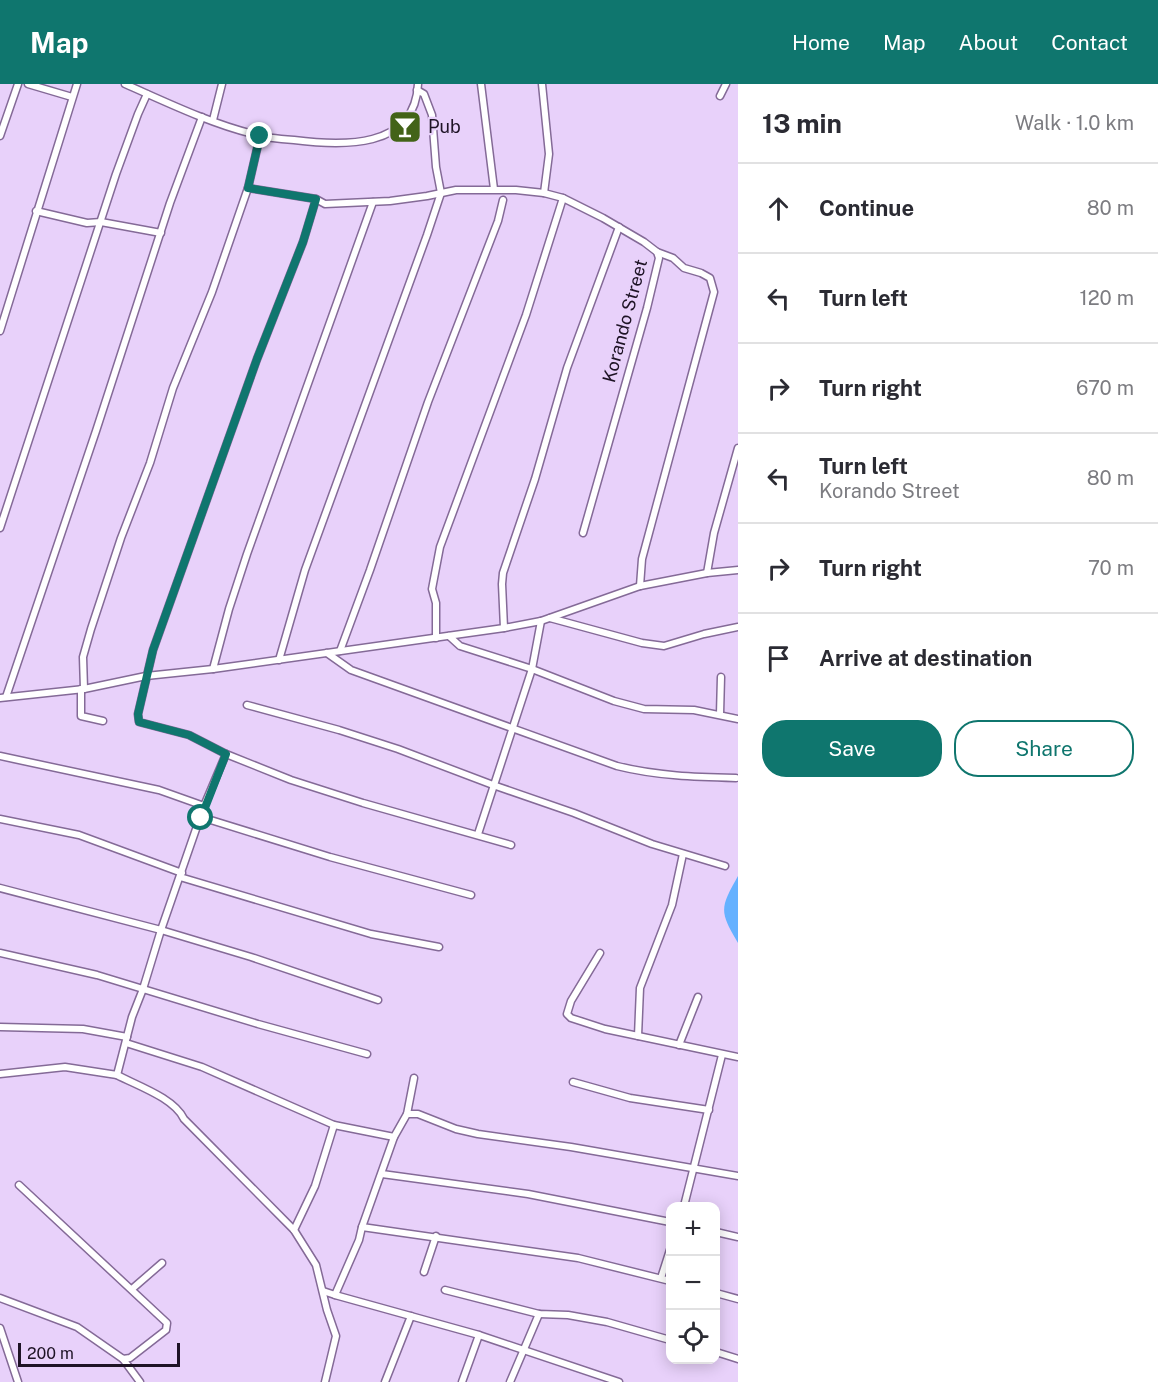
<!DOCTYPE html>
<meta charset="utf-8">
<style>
body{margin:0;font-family:"Public Sans",sans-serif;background:#f7f7f7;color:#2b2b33}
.controls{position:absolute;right:18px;bottom:18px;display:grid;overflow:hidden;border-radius:12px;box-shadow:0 3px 15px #0003}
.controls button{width:54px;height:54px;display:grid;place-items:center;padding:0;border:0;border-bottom:2px solid #e1e1e2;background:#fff;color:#2b2b33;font:30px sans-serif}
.scale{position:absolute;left:18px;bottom:15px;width:162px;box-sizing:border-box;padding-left:6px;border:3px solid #1e1325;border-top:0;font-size:16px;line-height:21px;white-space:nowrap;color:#1e1325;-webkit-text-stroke:4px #e8d1fa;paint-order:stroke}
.stop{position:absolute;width:18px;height:18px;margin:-14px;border:4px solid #0f766e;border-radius:50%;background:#fff}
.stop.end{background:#0f766e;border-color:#fff;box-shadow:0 2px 6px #0008}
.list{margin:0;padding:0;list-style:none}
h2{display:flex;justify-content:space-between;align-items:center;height:78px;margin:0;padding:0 24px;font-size:26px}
h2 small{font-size:20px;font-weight:400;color:#7c7c81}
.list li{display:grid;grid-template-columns:39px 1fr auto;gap:18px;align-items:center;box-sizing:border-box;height:90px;padding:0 24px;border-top:2px solid #e1e1e2}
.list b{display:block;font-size:22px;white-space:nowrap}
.list p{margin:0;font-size:20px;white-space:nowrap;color:#7c7c81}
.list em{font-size:20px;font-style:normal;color:#7c7c81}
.actions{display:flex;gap:12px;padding:18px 24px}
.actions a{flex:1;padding:14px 0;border:2px solid #0f766e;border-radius:24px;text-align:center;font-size:21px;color:#0f766e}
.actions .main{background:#0f766e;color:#fff}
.icon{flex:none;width:33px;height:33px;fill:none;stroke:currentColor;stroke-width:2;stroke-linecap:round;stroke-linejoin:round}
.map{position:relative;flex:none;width:738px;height:1298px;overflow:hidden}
header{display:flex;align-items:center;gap:36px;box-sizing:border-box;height:84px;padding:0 30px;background:#0f766e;color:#fff}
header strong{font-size:28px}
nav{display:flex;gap:33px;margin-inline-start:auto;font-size:21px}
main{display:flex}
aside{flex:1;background:#fff}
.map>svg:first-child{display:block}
</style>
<header>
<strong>Map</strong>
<nav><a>Home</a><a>Map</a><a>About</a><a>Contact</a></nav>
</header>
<main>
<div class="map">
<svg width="738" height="1298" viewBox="0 0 738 1298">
<rect width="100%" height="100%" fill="#e8d1fa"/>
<path fill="#65b1ff" d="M 738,792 L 738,859 C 719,827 720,824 738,792 Z"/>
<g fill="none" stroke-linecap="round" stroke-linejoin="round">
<g stroke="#846a97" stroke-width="9">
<g id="minor">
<polyline points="28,0 72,13"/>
<path d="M 125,0 C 166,18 209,39 253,50 C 266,54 280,55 294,56 C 341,62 415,66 418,0"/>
<polyline points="481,0 494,105"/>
<polyline points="542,0 549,70 544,109"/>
<polyline points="720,12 726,0"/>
<polyline points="213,36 222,0"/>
<polyline points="0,52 18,0"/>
<polyline points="248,104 316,115 325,120 390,117 427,112 456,106 516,106 544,109 563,114 603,134 644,158 657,168 659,174 647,224 583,449"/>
<polyline points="316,115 303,158 257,275 153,566 138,630 139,638 189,651 226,670 291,696 363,719 511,761"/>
<polyline points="36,127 87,139 101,138 161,149"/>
<polyline points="0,247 77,0"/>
<polyline points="0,444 116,90 138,30 147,10"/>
<polyline points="707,489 714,449 738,364"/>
<polyline points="640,502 642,475 714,208 710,194 701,189 684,184 673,174 657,168"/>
<polyline points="550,534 642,559 664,562 704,550 738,543"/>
<polyline points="504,544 502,500 503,489 535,395 567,284 619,143"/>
<polyline points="449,552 460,562 532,585 614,617 644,625 694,626 738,635"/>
<polyline points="436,554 436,519 432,505 440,463 526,231 563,114"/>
<polyline points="340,567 370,486 428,318 498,137 503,116"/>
<path d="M 327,569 L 351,586 L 617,682 C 657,692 696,693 736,694"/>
<polyline points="279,576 305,486 427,151 441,109 436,83 432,31 424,10 417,6"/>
<polyline points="213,585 229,525 247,470 373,118"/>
<polyline points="81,605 81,632 103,637"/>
<polyline points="84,605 83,573 91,545 121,454 150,379 173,304 212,208 248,104 260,52"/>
<polyline points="6,613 96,347 170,119 202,33"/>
<polyline points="0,614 84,605 146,592 213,585 504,544 541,537 640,502 707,489 738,486"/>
<polyline points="247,621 339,646 398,665 493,701 574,729 652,760 725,782"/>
<polyline points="720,630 721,593"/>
<polyline points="0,672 159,706 204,722"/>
<polyline points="201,733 330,773 471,811"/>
<polyline points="0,735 79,751 182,789"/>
<polyline points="478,750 532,585 541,537"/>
<polyline points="180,793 371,850 439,863"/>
<polyline points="0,804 161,846 251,873 378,916"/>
<polyline points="0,869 97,891 258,940 367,970"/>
<polyline points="600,869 571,917 567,930 571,934 605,945 738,973"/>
<polyline points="0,943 83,945 127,953"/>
<polyline points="638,952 640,904 672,821 683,770"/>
<polyline points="126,959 202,983 334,1041 394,1053"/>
<polyline points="679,961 698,913"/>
<polyline points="0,990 65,983 117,991 132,933 143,905 161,846 204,722 226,670"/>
<path d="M 117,991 C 138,1002 174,1014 184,1035 L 294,1146 L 316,1181 L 327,1226 L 336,1252 L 325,1298"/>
<polyline points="573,998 630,1014 709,1026"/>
<polyline points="407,1030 414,994"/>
<polyline points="382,1090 528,1110 670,1138"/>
<polyline points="684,1122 722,971"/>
<polyline points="362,1143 578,1174 670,1197"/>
<polyline points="294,1146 315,1102 334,1041"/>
<polyline points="716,1148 738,1153"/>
<polyline points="424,1188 436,1152"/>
<polyline points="661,1194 670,1166"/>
<polyline points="132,1205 162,1179"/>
<polyline points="445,1206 539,1230 568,1231 607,1238 670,1256"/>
<polyline points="323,1207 335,1211 359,1156 362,1143 394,1053 407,1030 418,1030 456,1045 478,1050 571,1063 738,1092"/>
<polyline points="716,1209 738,1215"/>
<polyline points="335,1211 479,1251 619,1298"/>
<polyline points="0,1214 77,1243 123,1275 130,1274 166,1246 167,1239 19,1101"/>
<polyline points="0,1244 18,1298"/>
<polyline points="716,1268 738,1275"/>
<polyline points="123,1275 140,1298"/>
<polyline points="385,1298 411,1232"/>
<polyline points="462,1298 479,1251"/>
<polyline points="510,1298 539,1230"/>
</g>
</g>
<use href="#minor" stroke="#fff" stroke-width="6"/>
</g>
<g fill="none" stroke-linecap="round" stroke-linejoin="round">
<polyline stroke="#0f766e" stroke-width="8" points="201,734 226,670 189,651 139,638 138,630 153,566 257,275 303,158 316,115 248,104 260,52"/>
</g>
<defs>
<g id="bar-square" transform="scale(1.725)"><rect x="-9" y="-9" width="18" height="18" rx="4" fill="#436318" stroke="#e8d1fa"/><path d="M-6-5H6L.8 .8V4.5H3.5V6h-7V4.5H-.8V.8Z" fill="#fff"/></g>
</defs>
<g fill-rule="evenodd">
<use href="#bar-square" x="405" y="43"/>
</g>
<g text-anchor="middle" stroke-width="4.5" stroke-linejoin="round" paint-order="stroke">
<g font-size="18" fill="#1e1325" stroke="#e8d1fa" text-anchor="start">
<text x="428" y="49">Pub</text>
</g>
<g font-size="18" fill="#1e1325" stroke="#e8d1fa">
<text transform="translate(625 237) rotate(-75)" y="6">Korando Street</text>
</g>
</g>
</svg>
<div class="controls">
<button>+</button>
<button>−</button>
<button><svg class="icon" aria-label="locate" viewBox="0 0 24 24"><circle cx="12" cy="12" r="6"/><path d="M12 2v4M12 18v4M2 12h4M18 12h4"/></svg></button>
</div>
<div class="scale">200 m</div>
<div class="stop" style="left:201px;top:734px"></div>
<div class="stop end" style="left:260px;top:52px"></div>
</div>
<aside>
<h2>13 min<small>Walk · 1.0 km</small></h2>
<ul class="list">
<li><svg class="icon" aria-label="ahead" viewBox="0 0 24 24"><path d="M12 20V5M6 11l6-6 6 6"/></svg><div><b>Continue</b></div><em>80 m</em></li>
<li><svg class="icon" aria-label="left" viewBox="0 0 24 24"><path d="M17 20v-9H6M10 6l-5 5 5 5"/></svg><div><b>Turn left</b></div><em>120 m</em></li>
<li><svg class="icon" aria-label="right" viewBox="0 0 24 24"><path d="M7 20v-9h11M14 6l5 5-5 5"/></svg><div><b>Turn right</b></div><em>670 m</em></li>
<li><svg class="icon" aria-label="left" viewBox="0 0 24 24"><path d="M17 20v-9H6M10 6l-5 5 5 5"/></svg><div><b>Turn left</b><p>Korando Street</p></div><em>80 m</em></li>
<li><svg class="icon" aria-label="right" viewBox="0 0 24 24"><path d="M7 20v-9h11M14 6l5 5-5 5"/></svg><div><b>Turn right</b></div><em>70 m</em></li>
<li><svg class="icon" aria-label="arrive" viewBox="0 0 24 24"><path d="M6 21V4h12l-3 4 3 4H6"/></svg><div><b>Arrive at destination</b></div></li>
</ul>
<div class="actions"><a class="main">Save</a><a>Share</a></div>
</aside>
</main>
